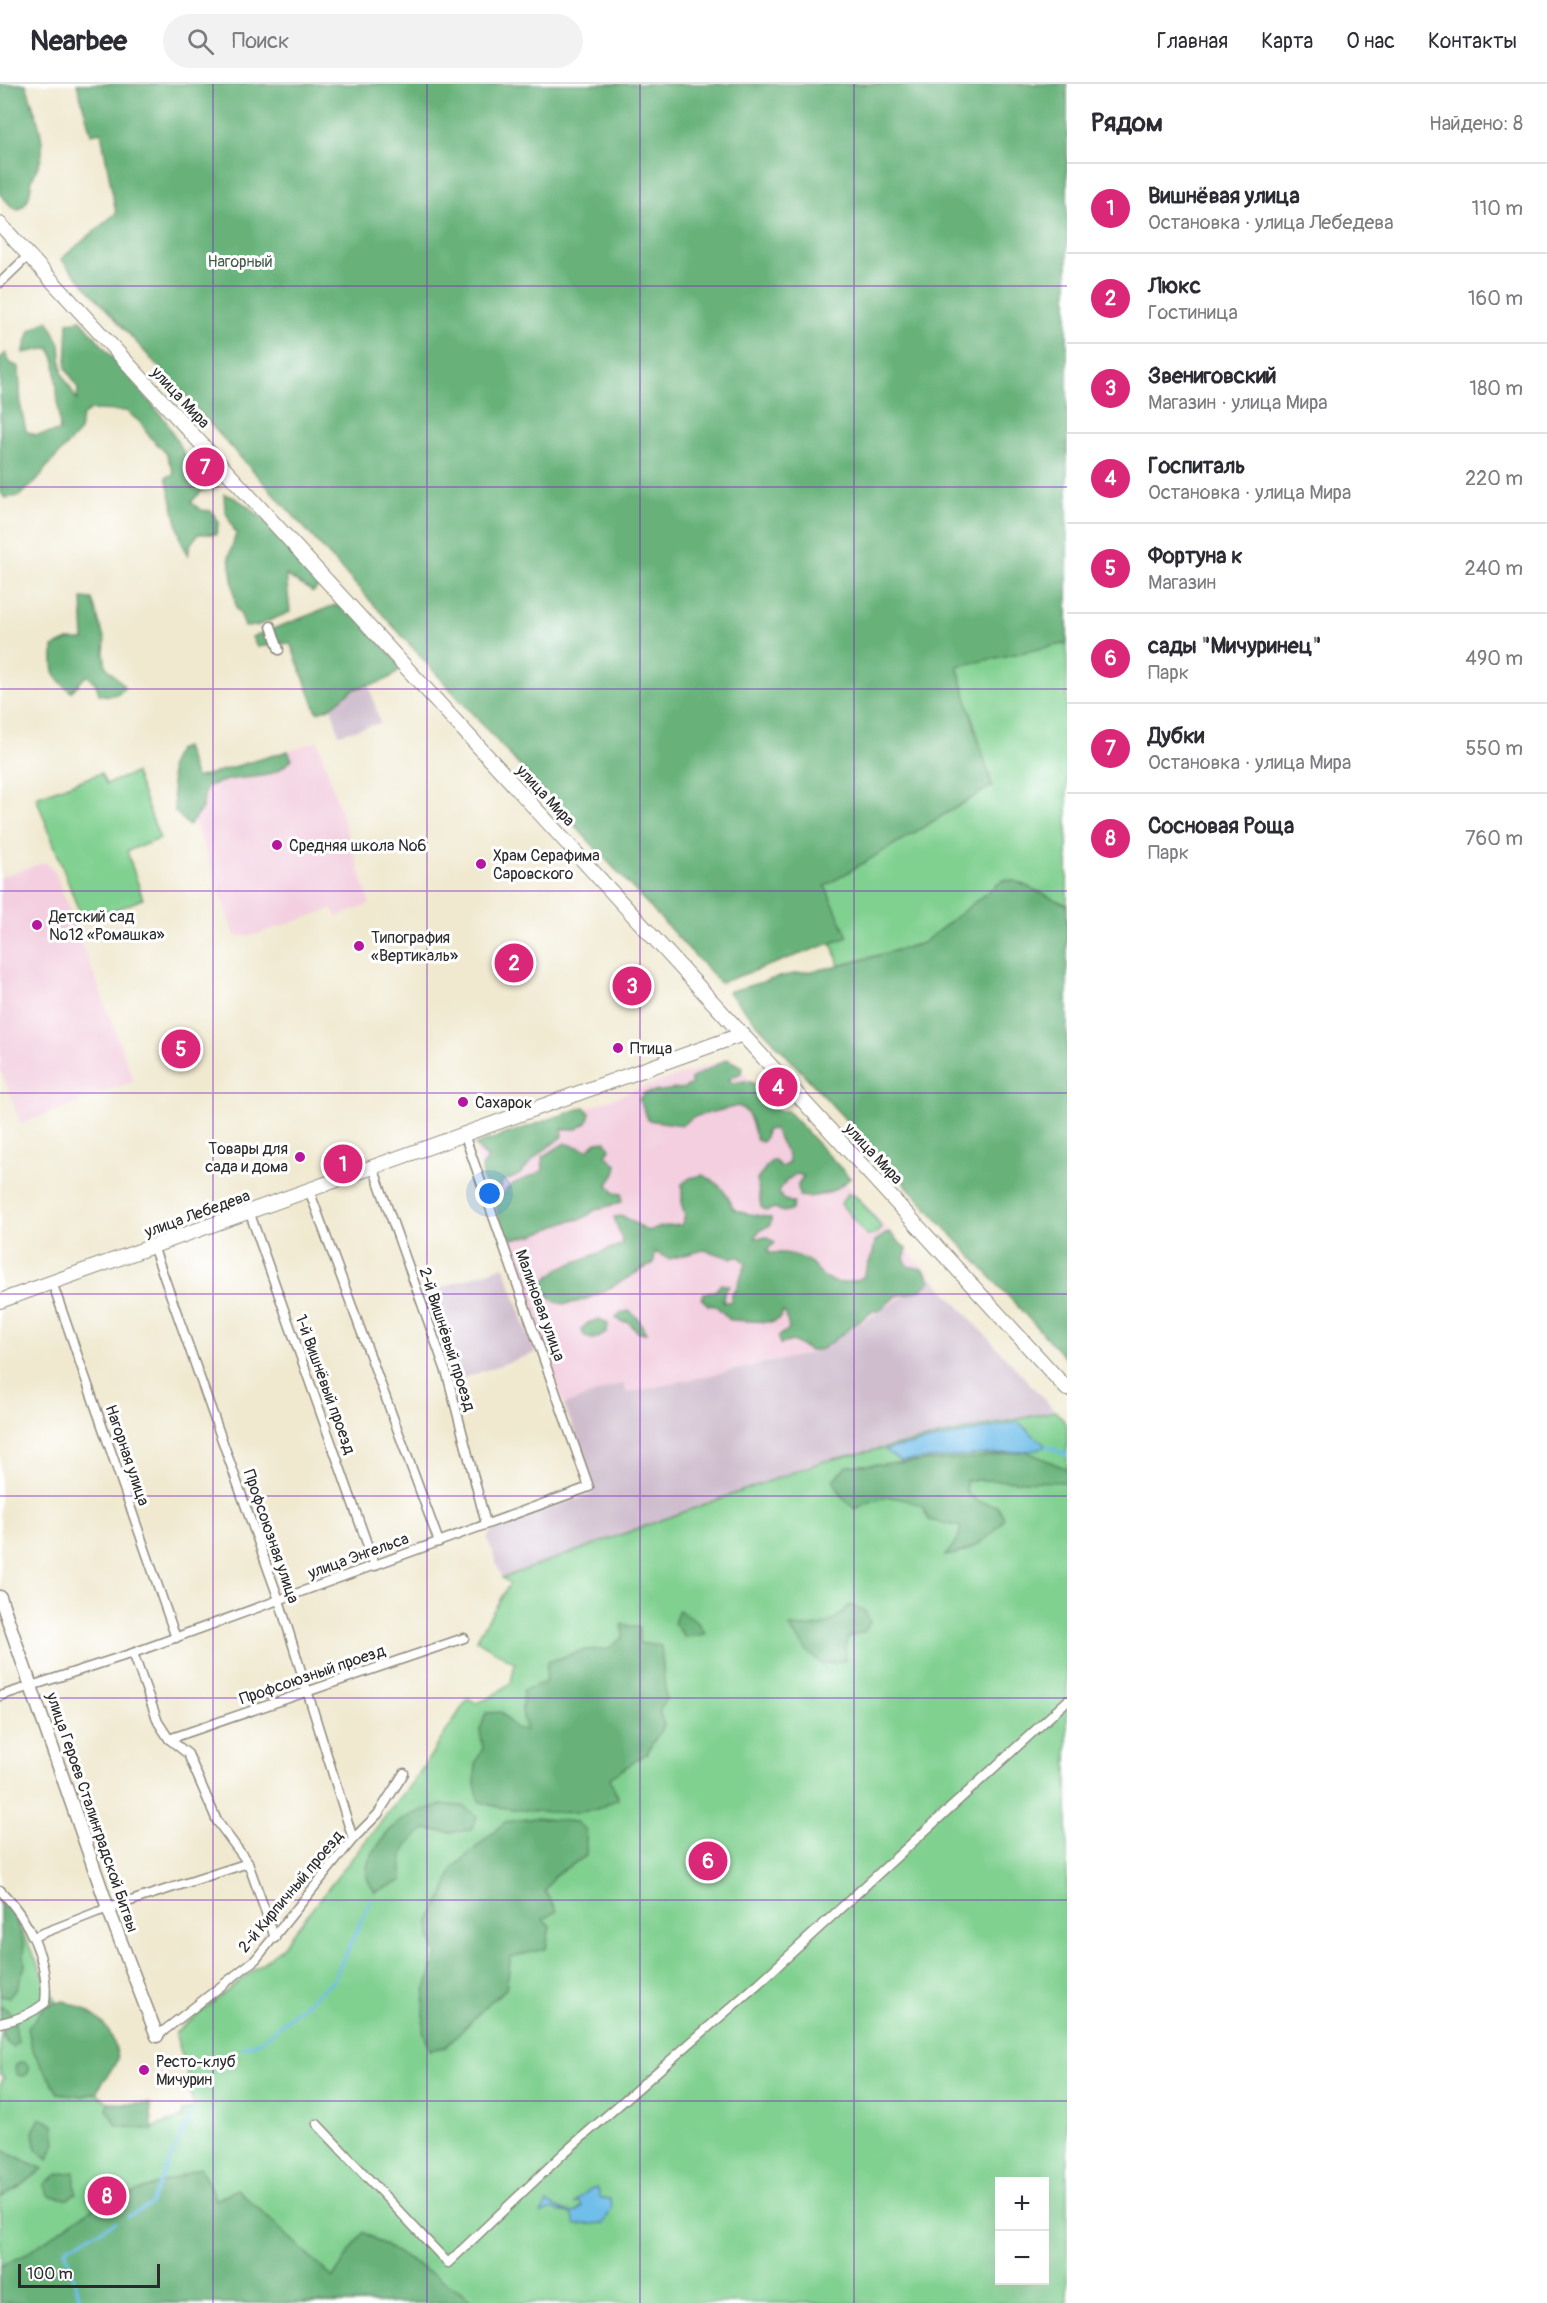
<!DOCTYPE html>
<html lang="ru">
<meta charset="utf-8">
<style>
body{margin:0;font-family:Pangolin,sans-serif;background:#f2f2f3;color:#2b2b33}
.controls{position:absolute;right:18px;bottom:18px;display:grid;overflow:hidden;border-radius:0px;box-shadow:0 6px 24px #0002}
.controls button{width:54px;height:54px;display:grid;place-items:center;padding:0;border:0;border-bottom:2px solid #e1e1e2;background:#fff;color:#2b2b33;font:30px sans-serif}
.scale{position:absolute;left:18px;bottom:15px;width:142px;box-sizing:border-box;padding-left:6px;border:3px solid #2b2b2b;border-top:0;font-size:16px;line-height:21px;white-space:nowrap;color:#2b2b2b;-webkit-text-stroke:4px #fff;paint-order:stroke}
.you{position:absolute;left:490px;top:1110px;width:21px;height:21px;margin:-15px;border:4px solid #fff;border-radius:50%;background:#1a73e8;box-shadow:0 0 0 9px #1a73e833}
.badge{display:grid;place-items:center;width:39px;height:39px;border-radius:50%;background:#db2777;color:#fff;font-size:20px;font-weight:700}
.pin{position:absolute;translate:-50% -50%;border:3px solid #fff;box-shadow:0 2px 6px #0006}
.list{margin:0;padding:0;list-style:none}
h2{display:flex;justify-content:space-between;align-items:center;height:78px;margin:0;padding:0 24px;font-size:26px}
h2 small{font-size:20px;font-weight:400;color:#7c7c81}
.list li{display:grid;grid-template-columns:39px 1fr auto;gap:18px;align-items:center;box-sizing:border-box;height:90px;padding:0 24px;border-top:2px solid #e1e1e2}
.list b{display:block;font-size:22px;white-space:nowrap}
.list p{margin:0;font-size:20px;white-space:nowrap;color:#7c7c81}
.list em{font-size:20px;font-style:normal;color:#7c7c81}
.icon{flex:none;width:33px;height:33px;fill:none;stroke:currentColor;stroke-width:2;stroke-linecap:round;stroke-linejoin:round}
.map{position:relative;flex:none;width:1067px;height:2219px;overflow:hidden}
header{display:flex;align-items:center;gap:36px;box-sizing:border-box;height:84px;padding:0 30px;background:#fff;border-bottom:2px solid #e1e1e2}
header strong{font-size:28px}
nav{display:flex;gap:33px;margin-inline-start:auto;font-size:21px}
.search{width:420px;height:54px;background:#f2f2f3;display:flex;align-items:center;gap:15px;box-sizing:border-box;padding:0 21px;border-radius:33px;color:#7c7c81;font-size:22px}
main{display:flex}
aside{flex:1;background:#fff}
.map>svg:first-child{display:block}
</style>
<header>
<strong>Nearbee</strong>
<div class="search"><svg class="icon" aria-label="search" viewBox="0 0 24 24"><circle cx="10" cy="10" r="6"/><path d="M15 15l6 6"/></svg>Поиск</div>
<nav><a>Главная</a><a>Карта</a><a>О нас</a><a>Контакты</a></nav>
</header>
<main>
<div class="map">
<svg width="1067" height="2219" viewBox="0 0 1067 2219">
<rect width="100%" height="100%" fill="#fff"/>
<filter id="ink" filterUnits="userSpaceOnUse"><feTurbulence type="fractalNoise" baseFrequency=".0167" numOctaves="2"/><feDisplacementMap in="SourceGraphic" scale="12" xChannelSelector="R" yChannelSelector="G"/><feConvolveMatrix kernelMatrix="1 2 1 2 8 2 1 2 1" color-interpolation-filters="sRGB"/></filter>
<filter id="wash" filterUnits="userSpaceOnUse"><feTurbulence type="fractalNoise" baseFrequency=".008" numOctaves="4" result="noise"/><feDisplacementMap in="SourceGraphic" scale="24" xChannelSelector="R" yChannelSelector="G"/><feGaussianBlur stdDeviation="1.35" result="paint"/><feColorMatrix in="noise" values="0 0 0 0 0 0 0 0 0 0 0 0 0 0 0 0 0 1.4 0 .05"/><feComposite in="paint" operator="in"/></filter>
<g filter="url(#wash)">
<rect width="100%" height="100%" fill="#f0e9d0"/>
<g fill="#f3cfdf">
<polygon points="318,657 370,820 337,833 332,825 252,852 235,852 182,702"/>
<polygon points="46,778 54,786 134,997 21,1040 0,985 0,793"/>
<polygon points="730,974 933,1194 813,1269 627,1309 622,1299 564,1321 475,1067 632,1007"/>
</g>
<g fill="#cfbdce">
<polygon points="364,583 380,639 339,650 323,595"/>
<polygon points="504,1182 535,1269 455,1297 424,1210"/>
<polygon points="933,1194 1055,1327 824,1377 502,1494 487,1454 494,1442 592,1410 578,1370 583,1368 564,1321 623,1299 627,1309 813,1269"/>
</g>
<g fill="#80d090" stroke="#567e5e" stroke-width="1.5" fill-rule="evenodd">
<polygon points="1067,559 1067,821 1015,797 1003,796 923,859 839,882 836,870 831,859 848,853 824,802 992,702 957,582"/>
<polygon points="101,689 106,700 135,689 160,755 127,767 143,815 83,838 36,713"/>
<polygon points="847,1110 854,1110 879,1139 881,1145 874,1151 867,1152 841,1120"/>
<path d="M 1055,1327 L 1067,1340 L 1067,2219 L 0,2219 L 0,2002 L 4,1993 L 0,1990 L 0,1948 L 7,1959 C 20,1941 15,1940 3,1923 L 0,1923 L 0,1911 L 23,1858 L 13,1829 L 57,1919 L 45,1922 L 32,1965 L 58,2009 L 83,2012 L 96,2009 L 109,2019 L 107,2025 L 153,2046 L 156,2042 L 182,2034 L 182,2028 L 195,2023 L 187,2002 L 187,1987 L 175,1949 L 281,1864 L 418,1691 L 468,1614 L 476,1619 L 490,1614 L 511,1598 L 515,1579 L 476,1556 L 510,1499 L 502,1494 L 824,1377 ZM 999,2098 L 1044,2098 L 1044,2196 L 999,2196 Z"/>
</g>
<g fill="#68b27a" stroke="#4a6e52" stroke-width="1.5">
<path d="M 0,0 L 26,0 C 32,21 44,48 42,69 C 41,79 35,87 32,96 C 30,107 30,119 19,125 L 13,124 L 0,110 Z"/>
<polygon points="77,0 1067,0 1067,559 957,582 992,702 825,802 848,853 720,899 527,690 61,175 116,129 101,48 91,50"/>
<polygon points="48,236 60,260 62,289 77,316 78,304 66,284 68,238 81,236 165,336 194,387 202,387 215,394 216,404 202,407 191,418 201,426 211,427 219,438 216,450 198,450 190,461 188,472 181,456 166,393 174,390 166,369 150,353 141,339 126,327 91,326 82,332 80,347 46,384 37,397 19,412 5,414 0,408 0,274 6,269 10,279 19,283 21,324 26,347 36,351 60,347 55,278 50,264 23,269 30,246"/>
<path d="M 224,410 C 254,417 302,475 320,501 L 313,508 L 286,491 L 290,528 L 257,542 L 245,543 L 240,529 L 236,524 L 229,472 L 236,450 L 225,426 Z"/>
<path d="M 82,514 L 92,515 L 105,557 L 104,569 L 106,583 L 123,600 L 124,605 C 116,612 109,613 99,610 L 96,600 L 87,591 L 71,608 C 52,593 52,587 53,563 L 68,556 L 84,556 Z"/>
<path d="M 335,521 L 354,527 L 401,583 C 385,605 365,597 350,608 C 335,618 337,623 317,628 L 290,559 L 257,563 L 252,553 Z"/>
<path d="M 185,663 L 196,694 L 288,667 L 292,675 C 272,695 260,692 234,695 C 225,696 215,700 206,703 L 202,724 L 189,742 L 175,727 L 170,682 L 177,666 Z"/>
<polygon points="1003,796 1015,797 1067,821 1067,1276 728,908 783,892 839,882 923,859"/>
<path d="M 727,975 L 742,983 L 741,989 L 729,995 L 732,999 L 745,997 L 753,999 L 779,1027 L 787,1027 L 850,1094 C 838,1107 816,1115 799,1112 L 798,1101 L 804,1092 L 796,1090 L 786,1097 L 779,1107 L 782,1115 L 794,1119 L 792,1126 L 783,1128 L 775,1124 L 766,1127 L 761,1123 L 757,1096 L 768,1080 L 774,1076 L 781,1083 L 789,1079 L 788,1072 L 774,1045 L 766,1046 L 765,1054 L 762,1058 L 757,1056 C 752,1044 752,1027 738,1022 L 693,1033 L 682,1041 L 648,1036 L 639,1015 L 644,1009 L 684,1004 L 692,1000 L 690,995 Z"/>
<path d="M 584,1023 L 590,1029 L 588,1038 L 577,1045 L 562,1045 L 563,1052 C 554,1059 544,1065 536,1073 C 521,1087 524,1092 502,1097 L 500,1108 L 492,1118 L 483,1095 L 482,1083 L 488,1075 L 475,1061 Z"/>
<path d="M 606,1057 L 610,1065 L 606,1071 L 617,1082 L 615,1090 L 608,1100 L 614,1109 L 622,1110 L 622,1118 L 595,1126 L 584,1134 L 563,1139 L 534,1151 L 512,1155 C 500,1146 498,1133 496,1119 C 502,1114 503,1108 508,1104 C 517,1095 533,1094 543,1086 L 542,1073 L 565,1059 L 588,1066 L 596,1058 Z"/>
<path d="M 702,1091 C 713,1095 721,1102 727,1112 C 730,1116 730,1121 734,1125 C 739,1130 761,1131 771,1134 L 770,1141 L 759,1147 L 755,1154 L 768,1153 L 775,1159 L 768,1165 L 769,1169 C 784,1168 798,1170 810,1178 C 815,1182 818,1188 823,1192 C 838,1202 848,1200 863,1193 L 873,1169 L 875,1157 L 889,1148 L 907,1166 L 904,1174 L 908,1182 L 923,1185 L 931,1196 L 921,1206 L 896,1212 L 879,1227 L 873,1227 L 822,1265 L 810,1267 L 793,1257 L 780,1260 L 778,1253 L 789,1245 L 786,1230 L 782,1228 L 781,1233 L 773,1238 L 730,1236 L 716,1222 L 708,1221 L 702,1215 L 704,1209 L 715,1207 L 721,1200 L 729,1202 L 724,1208 L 723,1218 L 732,1218 L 731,1211 L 736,1205 L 746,1180 L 740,1173 L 731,1174 L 704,1166 L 669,1175 L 655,1168 L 654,1179 C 632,1190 583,1225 559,1219 C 550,1217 545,1206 543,1198 L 560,1184 L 623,1160 L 614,1133 L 623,1132 L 648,1147 L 659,1143 L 681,1141 L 685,1132 L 682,1122 L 682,1100 L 690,1094 Z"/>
<polygon points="629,1227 637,1233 646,1249 639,1249 628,1238 622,1238 616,1234 620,1229"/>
<path d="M 599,1235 L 608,1239 L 607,1248 C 598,1256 587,1259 581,1246 L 588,1239 Z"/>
<path d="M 1025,1367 L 1067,1385 L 1067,1398 L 966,1396 L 966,1408 L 977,1417 L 997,1422 L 1004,1433 C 995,1453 967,1470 945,1472 L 958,1455 L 961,1443 L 929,1436 L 922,1422 C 891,1410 885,1410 855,1425 L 843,1414 L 833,1396 L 847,1382 L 976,1374 Z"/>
<path d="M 850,1521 L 865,1527 L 870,1538 L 865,1547 L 847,1554 L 845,1577 L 822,1580 L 807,1567 L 789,1543 C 819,1545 829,1543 850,1521 Z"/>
<polygon points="679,1526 698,1539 706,1550 685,1553 674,1539"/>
<path d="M 622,1540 L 640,1544 L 639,1559 L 661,1562 L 666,1614 L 659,1627 L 664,1641 L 646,1670 L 610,1694 L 618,1715 C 611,1718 604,1722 597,1725 C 576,1732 500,1727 479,1717 L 475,1700 L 476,1678 L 483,1664 L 480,1646 L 486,1629 L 501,1628 L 515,1644 L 526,1646 L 522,1627 L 523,1606 L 546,1598 L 547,1578 L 584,1566 L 608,1565 L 623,1553 Z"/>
<path d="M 442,1721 L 464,1722 L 477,1733 L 471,1746 L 449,1748 L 425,1745 C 402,1762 401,1769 402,1797 L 375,1808 C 372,1803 367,1797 367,1792 C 365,1782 370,1773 375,1766 C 394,1736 409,1729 442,1721 Z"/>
<polygon points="535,1734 576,1738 586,1746 586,1772 555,1791 545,1807 557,1827 543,1835 550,1842 546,1865 511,1873 506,1905 490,1918 446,1963 430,1966 423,1947 425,1907 437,1870 430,1853 429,1836 444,1811 453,1784 505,1738"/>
<polygon points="0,1814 13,1829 23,1858 25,1882 17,1904 9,1913 0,1911"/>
<path d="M 64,1917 C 94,1928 113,1940 118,1975 L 96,2009 L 83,2012 L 58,2009 L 32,1965 L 28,1944 L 45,1922 Z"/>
<path d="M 0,1923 L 6,1925 L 14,1934 L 18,1958 L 13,1963 C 0,1956 0,1938 0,1923 Z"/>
<circle cx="22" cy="1985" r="7"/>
<polygon points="109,2019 150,2020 153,2046 116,2042 107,2024"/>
<polygon points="40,2034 54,2041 56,2059 48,2075 36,2065 33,2048"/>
<polygon points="0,2065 43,2085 21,2102 0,2114"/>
<polygon points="201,2084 216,2116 237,2105 333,2194 363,2148 465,2210 472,2219 0,2219 0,2182 23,2172 93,2124"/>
<polygon points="74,2088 76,2110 68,2115 49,2112 44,2101 58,2090"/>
</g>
<g fill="#70beea" stroke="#4e748a" stroke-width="1.5">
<polygon points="1018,1338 1046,1362 1037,1366 900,1377 885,1366"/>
<polygon points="597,2104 601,2114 610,2115 612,2123 604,2139 576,2141 572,2131 552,2125 541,2130 547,2119 566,2128 575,2129 582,2123 579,2118 574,2120 590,2105"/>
</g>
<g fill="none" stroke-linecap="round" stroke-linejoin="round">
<g stroke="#70beea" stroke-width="3">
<polyline points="1046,1362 1067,1371"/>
<polyline points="243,1964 261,1957 333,1897 371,1816"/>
<polyline points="128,2132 150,2121 192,2028"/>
<polyline points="81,2219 65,2165 116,2138"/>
</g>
</g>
</g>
<g filter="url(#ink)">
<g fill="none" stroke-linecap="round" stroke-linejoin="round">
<g stroke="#8e8a7e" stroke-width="11">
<g id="street">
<polyline points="0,199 29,171"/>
<polyline points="271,542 279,566"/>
<polyline points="373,1083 447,1290 486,1440"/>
<polyline points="309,1106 439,1458"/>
<polyline points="249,1127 375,1482"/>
<polyline points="153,1162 279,1516 353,1755"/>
<polyline points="52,1198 176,1554"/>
<polyline points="133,1569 158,1638 169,1655 188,1670 217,1737 248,1779 275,1854"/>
<polyline points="0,1612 133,1569 589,1403 464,1050"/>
<polyline points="169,1655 464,1554"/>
<path d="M 0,1806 C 28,1834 50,1878 45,1919 C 31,1930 18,1936 0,1939"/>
<polyline points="33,1853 97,1828 248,1779"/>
<polyline points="157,1952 256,1875 353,1755 378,1730 404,1689"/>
<polyline points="317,2040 448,2179 565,2068 759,1899 1067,1617"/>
</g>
</g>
<g stroke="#8e8a7e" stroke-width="15">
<polyline id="secondary" points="0,1513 108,1824 157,1952"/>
</g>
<g stroke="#8e8a7e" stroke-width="16">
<g id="primary">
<polyline points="0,140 1067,1305"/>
<polyline points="0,1217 743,950"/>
</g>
</g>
<use href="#street" stroke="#fff" stroke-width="8"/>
<use href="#secondary" stroke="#fff" stroke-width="12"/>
<use href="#primary" stroke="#fff" stroke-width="14"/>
</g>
</g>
<path fill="none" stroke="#7b2cbf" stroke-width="1.5" stroke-opacity="0.55" d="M 213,0 L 213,2219M 427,0 L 427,2219M 640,0 L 640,2219M 854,0 L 854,2219M 0,202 L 1067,202M 0,403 L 1067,403M 0,605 L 1067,605M 0,807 L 1067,807M 0,1009 L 1067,1009M 0,1210 L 1067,1210M 0,1412 L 1067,1412M 0,1614 L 1067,1614M 0,1816 L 1067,1816M 0,2017 L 1067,2017"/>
<g fill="#b5179e" stroke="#fff" stroke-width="2">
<circle cx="277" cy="761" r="6"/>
<circle cx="481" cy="780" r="6"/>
<circle cx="37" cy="841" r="6"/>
<circle cx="359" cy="862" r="6"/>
<circle cx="618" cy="964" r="6"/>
<circle cx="463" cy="1018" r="6"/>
<circle cx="300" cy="1073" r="6"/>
<circle cx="144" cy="1986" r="6"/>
</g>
<g text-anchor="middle" stroke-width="6" stroke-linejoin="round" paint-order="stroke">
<g font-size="16" fill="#445d49" stroke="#fff">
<text x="240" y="183">Нагорный</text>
</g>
<g font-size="16" fill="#2b2b2b" stroke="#fff">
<text transform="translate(181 313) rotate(47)" y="6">улица Мира</text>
<text transform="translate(546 711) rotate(47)" y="6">улица Мира</text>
<text transform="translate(874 1069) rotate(47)" y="6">улица Мира</text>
<text transform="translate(197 1129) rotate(-20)" y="6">улица Лебедева</text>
<text transform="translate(541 1221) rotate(70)" y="6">Малиновая улица</text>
<text transform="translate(448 1255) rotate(72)" y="6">2-й Вишнёвый проезд</text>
<text transform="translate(326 1300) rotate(70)" y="6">1-й Вишнёвый проезд</text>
<text transform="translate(128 1371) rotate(71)" y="6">Нагорная улица</text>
<text transform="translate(272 1452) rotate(71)" y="6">Профсоюзная улица</text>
<text transform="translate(358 1471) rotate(-20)" y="6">улица Энгельса</text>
<text transform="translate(312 1590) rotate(-19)" y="6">Профсоюзный проезд</text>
<text transform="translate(93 1728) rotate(71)" y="6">улица Героев Сталинградской Битвы</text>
<text transform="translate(290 1807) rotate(-50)" y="6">2-й Кирпичный проезд</text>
</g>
<g font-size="16" fill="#2b2b2b" stroke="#fff" text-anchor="start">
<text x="289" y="767">Средняя школа №6</text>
<text x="493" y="777">Храм Серафима<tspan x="493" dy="18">Саровского</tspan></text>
<text x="49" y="838">Детский сад<tspan x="49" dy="18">№12 «Ромашка»</tspan></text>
<text x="371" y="859">Типография<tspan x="371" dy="18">«Вертикаль»</tspan></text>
<text x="630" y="970">Птица</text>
<text x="475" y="1024">Сахарок</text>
<text x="288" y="1070" text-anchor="end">Товары для<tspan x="288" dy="18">сада и дома</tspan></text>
<text x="156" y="1983">Ресто-клуб<tspan x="156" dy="18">Мичурин</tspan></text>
</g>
</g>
</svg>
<div class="controls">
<button>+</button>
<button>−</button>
</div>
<div class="scale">100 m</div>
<div class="you"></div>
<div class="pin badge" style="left:343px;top:1080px">1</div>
<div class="pin badge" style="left:514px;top:879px">2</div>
<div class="pin badge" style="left:632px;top:902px">3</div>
<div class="pin badge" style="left:778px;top:1003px">4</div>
<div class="pin badge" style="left:181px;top:965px">5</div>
<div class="pin badge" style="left:708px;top:1777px">6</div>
<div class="pin badge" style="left:205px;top:383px">7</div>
<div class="pin badge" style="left:107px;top:2112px">8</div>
</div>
<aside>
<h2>Рядом<small>Найдено: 8</small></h2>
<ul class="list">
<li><span class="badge">1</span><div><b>Вишнёвая улица</b><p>Остановка · улица Лебедева</p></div><em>110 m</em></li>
<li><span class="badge">2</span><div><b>Люкс</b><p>Гостиница</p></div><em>160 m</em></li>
<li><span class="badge">3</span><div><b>Звениговский</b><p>Магазин · улица Мира</p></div><em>180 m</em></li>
<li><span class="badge">4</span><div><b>Госпиталь</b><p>Остановка · улица Мира</p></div><em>220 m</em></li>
<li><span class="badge">5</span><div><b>Фортуна к</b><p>Магазин</p></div><em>240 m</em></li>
<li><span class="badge">6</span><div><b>сады &quot;Мичуринец&quot;</b><p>Парк</p></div><em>490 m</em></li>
<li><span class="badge">7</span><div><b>Дубки</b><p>Остановка · улица Мира</p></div><em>550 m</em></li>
<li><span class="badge">8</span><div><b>Сосновая Роща</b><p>Парк</p></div><em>760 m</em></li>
</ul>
</aside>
</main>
